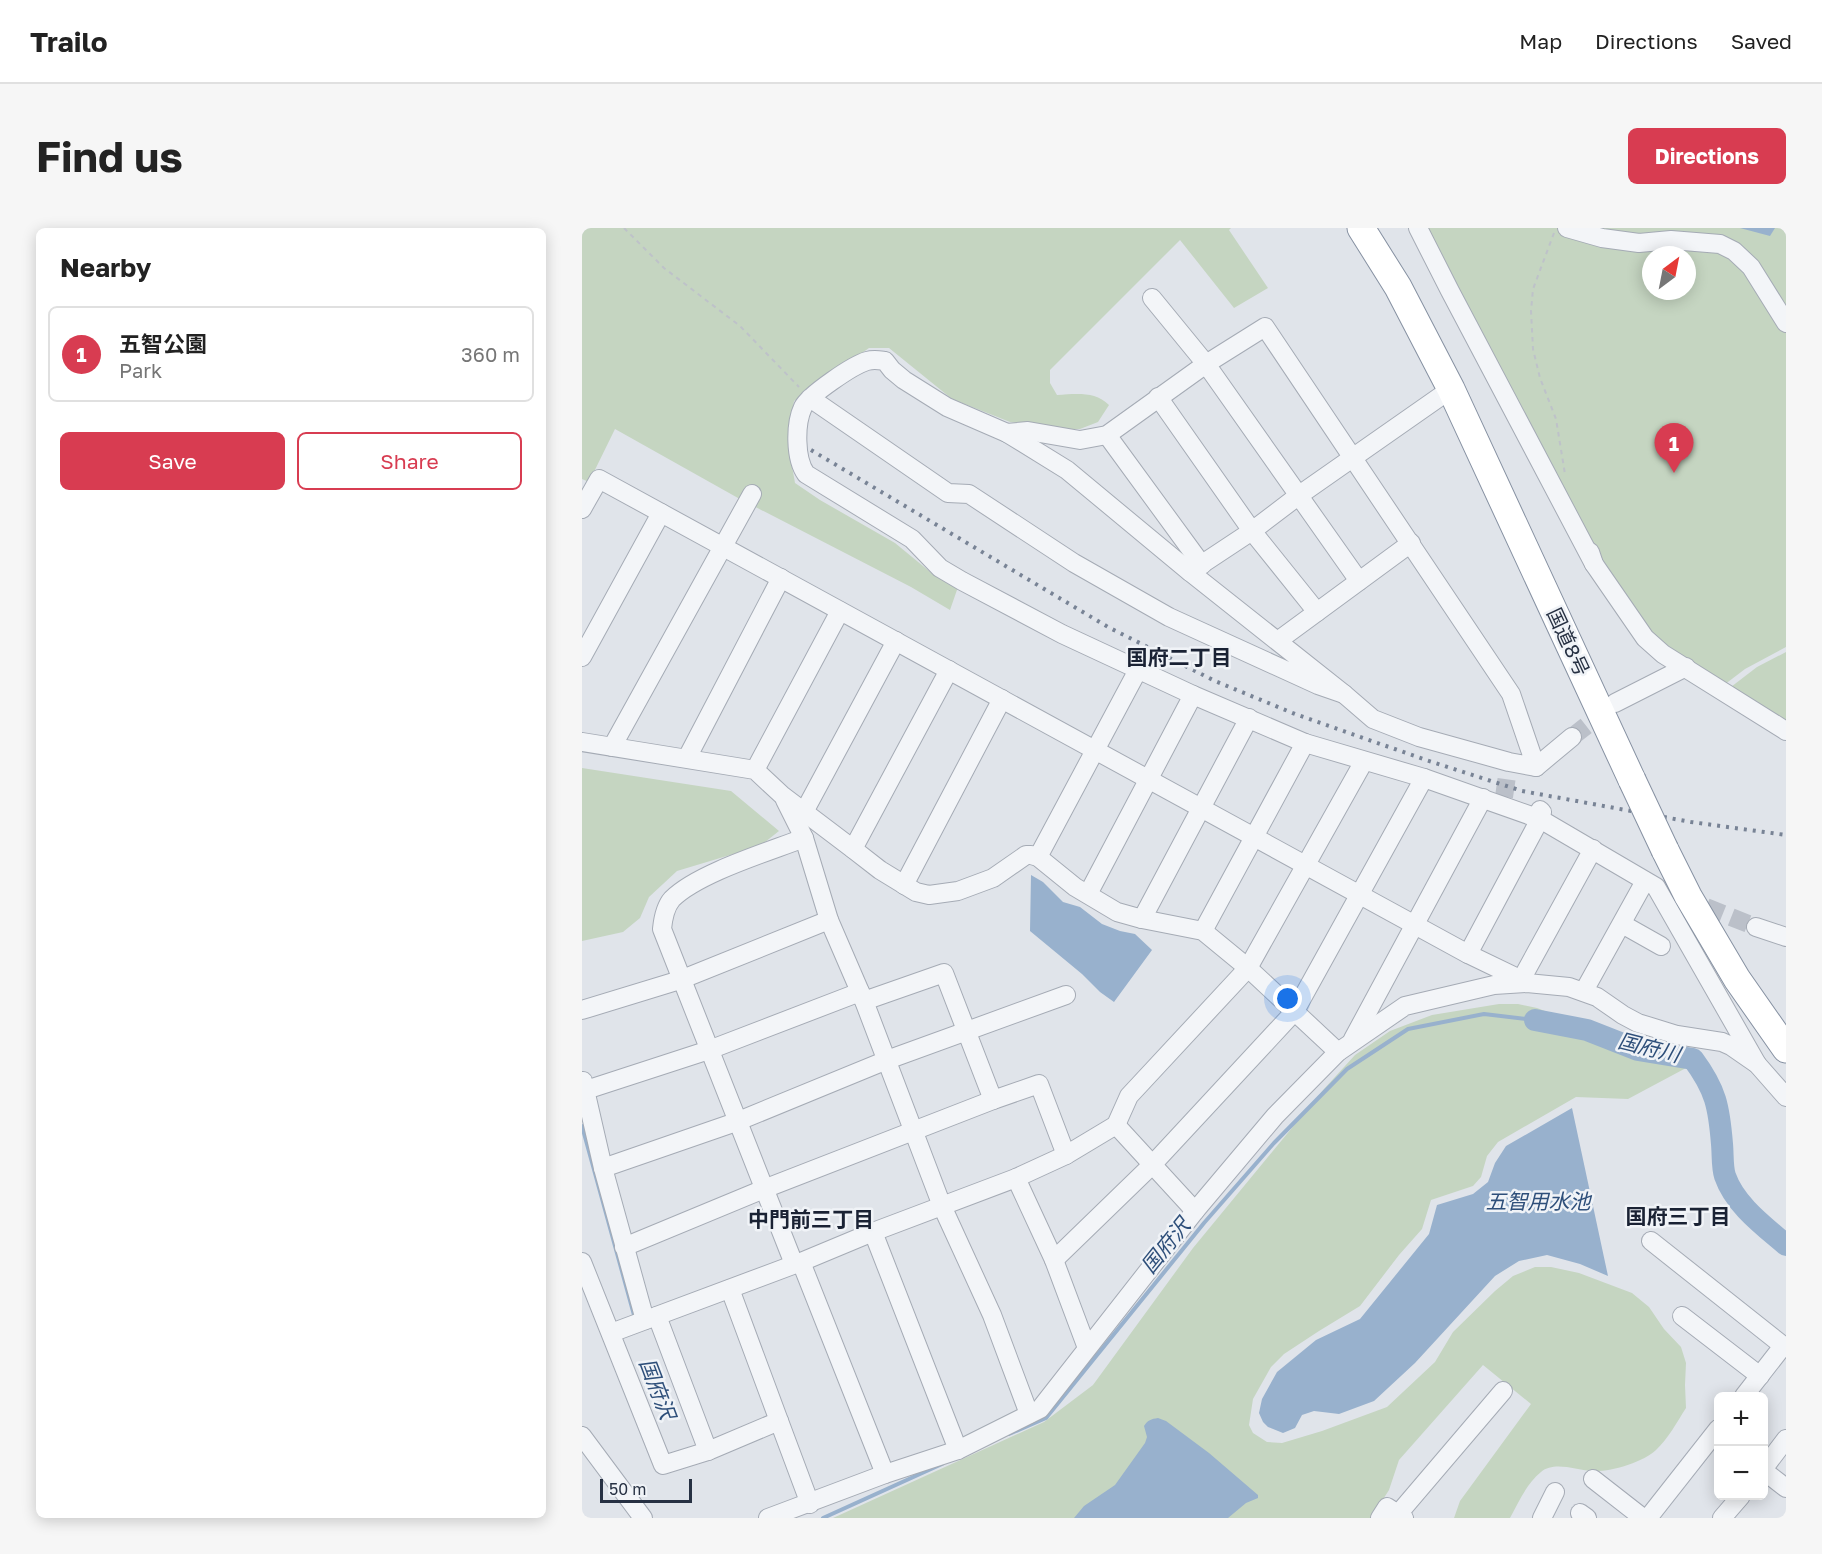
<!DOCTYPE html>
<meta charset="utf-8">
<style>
body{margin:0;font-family:"Golos Text","Noto Sans JP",sans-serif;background:#f6f6f6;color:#222}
.controls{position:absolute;right:18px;bottom:18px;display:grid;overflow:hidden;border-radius:9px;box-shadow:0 3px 15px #0003}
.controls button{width:54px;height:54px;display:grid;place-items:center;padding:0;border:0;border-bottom:2px solid #e0e0e0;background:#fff;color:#222;font:30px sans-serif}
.compass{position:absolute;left:1060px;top:18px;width:54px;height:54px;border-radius:50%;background:#fff;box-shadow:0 3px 15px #0003;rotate:32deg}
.scale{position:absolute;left:18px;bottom:15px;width:92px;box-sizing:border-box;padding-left:6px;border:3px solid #273143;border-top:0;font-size:16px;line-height:21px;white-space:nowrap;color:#273143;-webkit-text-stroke:4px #f0f3f7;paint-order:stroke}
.you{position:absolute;left:706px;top:771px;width:21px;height:21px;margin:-15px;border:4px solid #fff;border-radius:50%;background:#1a73e8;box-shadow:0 0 0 9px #1a73e833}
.badge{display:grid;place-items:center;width:39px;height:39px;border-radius:50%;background:#d83c51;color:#fff;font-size:20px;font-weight:700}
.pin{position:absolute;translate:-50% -50px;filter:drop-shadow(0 2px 3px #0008)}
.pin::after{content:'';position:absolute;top:32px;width:21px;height:18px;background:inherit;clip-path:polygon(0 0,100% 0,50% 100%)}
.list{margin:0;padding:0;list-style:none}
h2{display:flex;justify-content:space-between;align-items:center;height:78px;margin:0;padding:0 24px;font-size:26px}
h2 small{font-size:20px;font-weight:400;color:#767676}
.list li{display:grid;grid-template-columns:39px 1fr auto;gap:18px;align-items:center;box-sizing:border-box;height:96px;margin:0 12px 12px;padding:0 12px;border:2px solid #e0e0e0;border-radius:9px}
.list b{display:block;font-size:22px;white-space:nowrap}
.list p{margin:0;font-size:20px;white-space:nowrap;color:#767676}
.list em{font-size:20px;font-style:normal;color:#767676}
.actions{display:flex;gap:12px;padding:18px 24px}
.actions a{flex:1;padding:14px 0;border:2px solid #d83c51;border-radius:9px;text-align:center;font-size:21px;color:#d83c51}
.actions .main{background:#d83c51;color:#fff}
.map{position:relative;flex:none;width:1204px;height:1290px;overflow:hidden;border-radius:9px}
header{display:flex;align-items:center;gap:36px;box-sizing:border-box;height:84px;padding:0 30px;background:#fff;border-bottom:2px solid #e0e0e0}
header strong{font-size:28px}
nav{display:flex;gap:33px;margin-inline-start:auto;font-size:21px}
.intro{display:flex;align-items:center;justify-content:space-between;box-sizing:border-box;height:144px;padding:0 36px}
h1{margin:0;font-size:42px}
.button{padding:15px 27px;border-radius:9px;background:#d83c51;color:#fff;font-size:21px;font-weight:700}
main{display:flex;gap:36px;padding:0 36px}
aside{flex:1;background:#fff;border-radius:9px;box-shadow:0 3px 15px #0003}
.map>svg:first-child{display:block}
</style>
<header>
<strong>Trailo</strong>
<nav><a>Map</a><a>Directions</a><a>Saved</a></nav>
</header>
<div class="intro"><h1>Find us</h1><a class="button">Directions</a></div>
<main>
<aside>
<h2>Nearby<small></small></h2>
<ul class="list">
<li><span class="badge">1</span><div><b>五智公園</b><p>Park</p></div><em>360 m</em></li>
</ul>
<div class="actions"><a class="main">Save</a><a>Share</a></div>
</aside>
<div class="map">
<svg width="1204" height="1290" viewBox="0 0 1204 1290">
<rect width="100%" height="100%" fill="#e0e4ea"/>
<g fill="#c5d5c1" fill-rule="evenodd">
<path d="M 0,0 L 649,0 L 647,2 L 686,60 L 652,80 L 598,12 L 468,142 L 468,155 L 475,167 C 494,166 513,163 527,177 L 516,194 L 498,201 L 473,201 L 428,194 L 370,171 L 307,120 L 287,120 L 212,173 L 206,215 L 213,255 L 238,272 L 313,315 L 352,347 L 376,359 L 368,382 L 329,359 L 156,270 L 33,201 L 7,254 L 0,251 Z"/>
<path d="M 834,0 L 1204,0 L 1204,419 L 1163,441 L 1142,457 L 1072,408 L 1046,372 L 965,243 ZM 1069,27 L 1105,27 L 1105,63 L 1069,63 Z"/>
<polygon points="1204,424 1204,497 1145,462 1175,439"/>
<polygon points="0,540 149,563 197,603 178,618 95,643 67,669 58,690 41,704 0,713"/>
<path d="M 917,776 L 936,776 L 955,780 L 1021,805 L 1052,812 L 1091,826 L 1104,840 L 1046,871 L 994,869 L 916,914 L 905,928 L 899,949 L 891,958 L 849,972 L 840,1001 L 817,1027 L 778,1078 L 737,1103 L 702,1126 L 689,1139 L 671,1171 L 667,1197 L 671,1205 L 685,1214 L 700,1215 L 740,1203 L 805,1179 L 853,1134 L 871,1104 L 913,1063 L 931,1048 L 953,1039 L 969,1039 L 997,1045 L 1050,1065 L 1067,1079 L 1082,1101 L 1099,1119 L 1104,1135 L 1103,1157 L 1104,1180 C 1095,1194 1086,1211 1074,1222 C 1062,1234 1026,1245 1009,1243 C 994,1242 972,1233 959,1244 C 945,1255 936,1275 928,1290 L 872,1290 L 878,1273 L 949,1176 L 901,1137 L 817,1232 L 807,1262 L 789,1290 L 251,1290 L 462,1194 L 511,1157 L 611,1020 L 742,861 L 773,827 L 808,803 L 850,787 Z"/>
</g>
<g fill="#98b1cd">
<polygon points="1158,0 1193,0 1188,8"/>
<polygon points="449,647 461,654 481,674 498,679 520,696 538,703 553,706 570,722 532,774 518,764 500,746 448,703"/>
<polygon points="990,880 1026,1048 998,1036 965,1027 937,1033 913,1048 833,1135 792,1173 757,1186 732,1183 720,1187 713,1200 701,1205 686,1199 681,1194 677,1185 680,1171 695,1144 734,1112 778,1091 847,1006 855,977 891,966 906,954 913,935 924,918"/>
<path d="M 576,1190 L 584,1193 L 627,1225 L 676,1267 L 676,1270 L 664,1275 L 646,1290 L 492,1290 L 502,1278 L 533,1257 L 563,1215 L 565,1209 L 562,1198 C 566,1192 569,1191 576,1190 Z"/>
</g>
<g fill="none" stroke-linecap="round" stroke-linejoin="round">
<g stroke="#98b1cd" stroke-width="4">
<polyline points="0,898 52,1087 51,1091"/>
<polyline points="427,1206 464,1190 622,995 692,915 765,841 826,801 902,786 953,792"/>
<polyline points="241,1290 360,1236"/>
</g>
<path stroke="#98b1cd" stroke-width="22" d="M 953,792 L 1005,802 L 1056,822 L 1111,831 C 1134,862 1137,879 1140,916 C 1141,926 1140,939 1143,948 C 1153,977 1182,998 1204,1017"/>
<g stroke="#bbc0c9" stroke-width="18" stroke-dasharray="18 9" stroke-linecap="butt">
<polyline points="990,509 1027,480"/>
<polyline points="922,569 927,534"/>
<polyline points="1074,659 1174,699"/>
</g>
<g stroke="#a5abb5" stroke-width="20">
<g id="minor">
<polyline points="836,0 868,63 1012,336"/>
<polyline points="985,0 1020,10 1057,15 1089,12 1138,16 1152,23 1169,39 1204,95"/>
<polyline points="570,70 624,136 777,353"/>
<polyline points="576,169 670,303 735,384"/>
<path d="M 228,170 L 366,265 L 387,266 L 492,335 L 587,389 L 736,457 L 762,466 L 608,344 L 485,242 L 425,205 L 365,179 L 322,152 L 310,142 L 303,133 C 296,132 292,131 285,133 C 271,137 227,167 221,179 C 213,196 213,231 224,246 L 330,311 L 358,340 L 380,353 L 480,406 L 611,467 L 723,515 L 842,550 L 958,591 L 1074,659 L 1175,836"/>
<polyline points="425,205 446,203 498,212 525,207 624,136 683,99 929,466 954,539 927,534 837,509 791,491 762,466"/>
<polyline points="525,207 620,337"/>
<polyline points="0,281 17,251 886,726 944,754"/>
<polyline points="1008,324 1012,336 1063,410 1081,426 1204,503"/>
<polyline points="608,344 670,303 716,268 869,161"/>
<polyline points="701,409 829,315"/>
<polyline points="0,429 79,285"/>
<polyline points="1033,475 1104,439"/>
<polyline points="0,514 173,542 201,568 271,621 298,642 334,664 347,667 376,663 411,650 444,627 449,627 456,629 493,659 535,684 560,691 621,703 666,740 756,824"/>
<polyline points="30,519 170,266"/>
<polyline points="105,530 199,350"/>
<polyline points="954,539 990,509"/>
<polyline points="173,542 258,383"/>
<polyline points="203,572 222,610 247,692 282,773 360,978 410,1087 447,1186"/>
<polyline points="222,584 314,413"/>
<polyline points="271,621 367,442"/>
<polyline points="456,629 557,440"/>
<polyline points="322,657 420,471"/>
<polyline points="506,666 611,467"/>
<polyline points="560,691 667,490"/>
<polyline points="1040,696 1079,718"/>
<polyline points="1174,699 1204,709"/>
<polyline points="621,703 723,515"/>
<polyline points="886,726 958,591 960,584 958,582"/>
<polyline points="939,752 1011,621"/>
<polyline points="1002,763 1063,653"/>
<polyline points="282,773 362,745 411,872"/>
<polyline points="0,782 98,752 247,692"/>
<polyline points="771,811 901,570"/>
<polyline points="1,853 21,940 63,1092"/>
<polyline points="4,862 127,822 278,764"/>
<polyline points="534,897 613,983"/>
<polyline points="21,940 154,894 305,832 484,767"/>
<polyline points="434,950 472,1032 505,1120"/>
<polyline points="291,1004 376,1222"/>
<polyline points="1069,1013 1204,1120"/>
<polyline points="42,1019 182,961 411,872 457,856 484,927"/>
<polyline points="472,1032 570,937 713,783 842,550"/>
<polyline points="0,1034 81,1237 126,1223 197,1193 228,1276"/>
<polyline points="219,1034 303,1246"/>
<path d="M 212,1036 L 80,701 C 81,691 83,679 90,671 C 116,645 186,624 222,610"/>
<polyline points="148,1061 197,1193"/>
<polyline points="75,1088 126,1223"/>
<polyline points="1100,1088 1178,1148"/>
<polyline points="29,1105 219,1034 291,1004 434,950 484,927 534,897 547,868 666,740 782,533"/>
<polyline points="1162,1168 1201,1118"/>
<polyline points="0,1208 61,1290"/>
<polyline points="1182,1240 1204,1211"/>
<polyline points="1182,1243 1204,1260"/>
<polyline points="1011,1251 1061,1290"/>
<polyline points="817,1285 921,1163"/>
<polyline points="998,1285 1005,1290"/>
<polyline points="186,1290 303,1246 376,1222 458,1181 613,983 693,888 756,824 823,778 912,757 945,755 987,759 1015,769 1041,787 1056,795 1095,807 1140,814 1149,818 1175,836 1204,869"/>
<polyline points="798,1290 805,1279 822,1290"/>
<polyline points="960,1290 973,1264"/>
<polyline points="1066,1290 1136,1201"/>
<polyline points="1140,1290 1159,1268"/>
</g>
</g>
<g stroke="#8691a2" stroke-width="29">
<g id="highway">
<polyline points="779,0 816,59 869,161 1050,552"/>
<polyline points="1083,622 1106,668 1155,751 1204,821"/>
</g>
</g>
<g stroke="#bec2c9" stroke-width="2" stroke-dasharray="4.5 4.5" stroke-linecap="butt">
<polyline points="42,0 82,40 158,98 217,159"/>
<polyline points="972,5 951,61 949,83 951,121 958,150 974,191 983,246"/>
</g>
<use href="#minor" stroke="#f3f5f8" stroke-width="18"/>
<use href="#highway" stroke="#fff" stroke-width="27"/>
<polyline stroke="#788395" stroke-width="4" stroke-dasharray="3 6" stroke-linecap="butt" points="229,222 526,399 633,453 713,486 844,532 940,563 1109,594 1204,607"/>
<g stroke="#8691a2" stroke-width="29" stroke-linecap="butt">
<polyline id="highway-bridge" points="1050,552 1083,622"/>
</g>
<use href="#highway-bridge" stroke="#fff" stroke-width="27"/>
</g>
<g text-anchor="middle" stroke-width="5" stroke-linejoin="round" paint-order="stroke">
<g font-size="20" fill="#273143" stroke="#f0f3f7">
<text transform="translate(986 414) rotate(65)" y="7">国道8号</text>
</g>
<g font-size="21" font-weight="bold" fill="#1a2234" stroke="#f0f3f7">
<text x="597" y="437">国府二丁目</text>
<text x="1096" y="996">国府三丁目</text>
<text x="229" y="999">中門前三丁目</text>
</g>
<g font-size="21" font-style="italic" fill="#2e4f7a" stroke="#f0f3f7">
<text transform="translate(1067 820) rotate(14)" y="7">国府川</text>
<text x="956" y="981">五智用水池</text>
<text transform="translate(584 1018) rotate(-51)" y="7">国府沢</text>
<text transform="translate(75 1161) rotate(69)" y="7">国府沢</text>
</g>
</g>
</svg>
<div class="controls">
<button>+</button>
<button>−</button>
</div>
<svg class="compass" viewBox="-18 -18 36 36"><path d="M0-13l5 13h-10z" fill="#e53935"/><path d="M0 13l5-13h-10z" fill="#767676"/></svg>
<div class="scale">50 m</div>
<div class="you"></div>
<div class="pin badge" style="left:1092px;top:245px">1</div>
</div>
</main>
